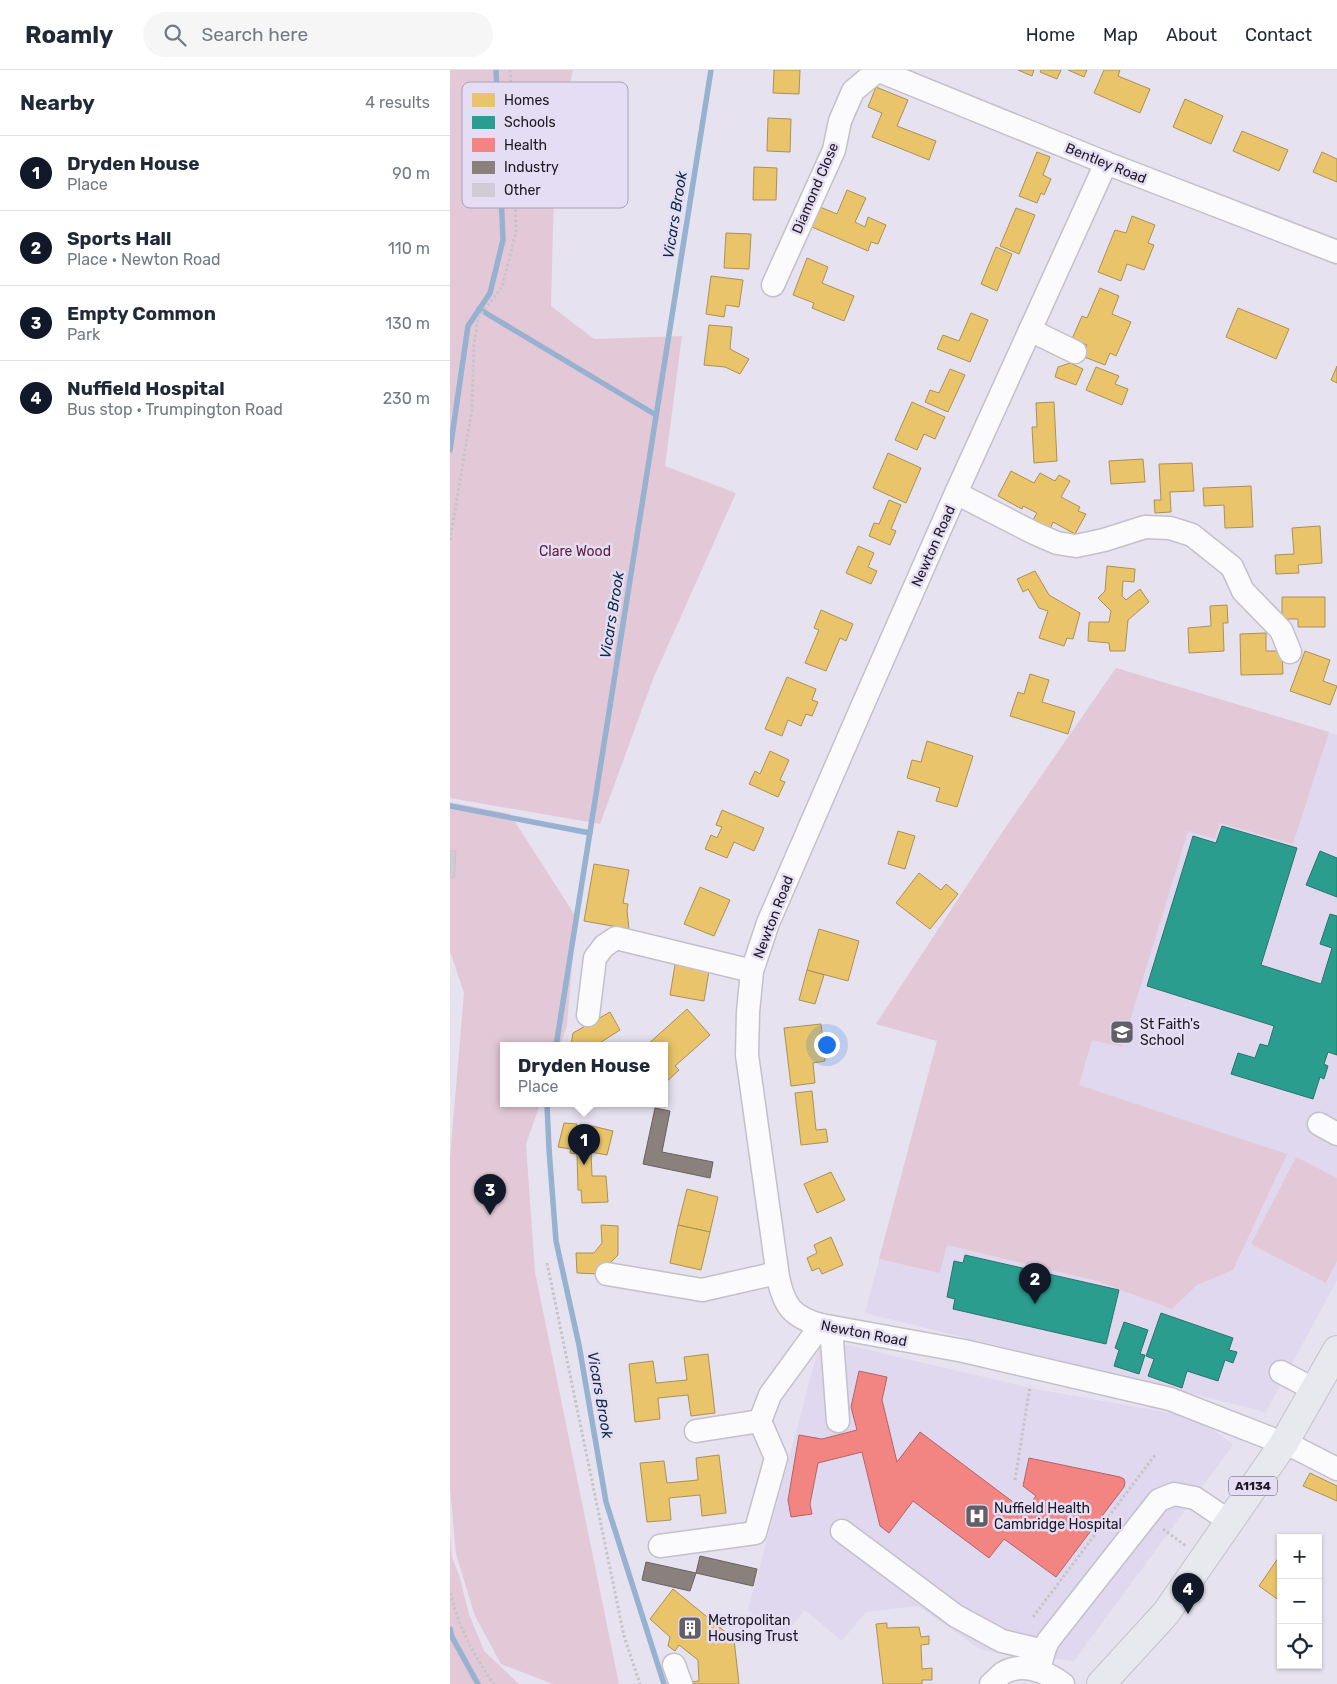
<!DOCTYPE html>
<meta charset="utf-8">
<style>
body{margin:0;font-family:Rubik,sans-serif;background:#f6f6f7;color:#1f2937}
.controls{position:absolute;right:15px;bottom:15px;display:grid;overflow:hidden;border-radius:0px;box-shadow:0 1px 4px #0004}
.controls button{width:45px;height:45px;display:grid;place-items:center;padding:0;border:0;border-bottom:1px solid #e0e1e3;background:#fff;color:#1f2937;font:25px sans-serif}
.you{position:absolute;left:376px;top:974px;width:18px;height:18px;margin:-12px;border:4px solid #fff;border-radius:50%;background:#1a73e8;box-shadow:0 0 0 8px #1a73e833}
.badge{display:grid;place-items:center;width:32px;height:32px;border-radius:50%;background:#111827;color:#fff;font-size:16px;font-weight:700}
.pin{position:absolute;translate:-50% -41px;filter:drop-shadow(0 1px 2px #0008)}
.pin::after{content:'';position:absolute;top:26px;width:18px;height:15px;background:inherit;clip-path:polygon(0 0,100% 0,50% 100%)}
.popup{position:absolute;left:50px;top:972px;width:168px;height:65px;box-sizing:border-box;display:grid;place-content:center;border-radius:0px;background:#fff;filter:drop-shadow(0 1px 4px #0005);font-size:16px;white-space:nowrap;color:#747a83}
.popup b{font-size:19px;color:#1f2937}
.popup::after{content:'';position:absolute;left:50%;top:100%;margin-left:-10px;border:10px solid transparent;border-top-color:#fff}
.list{margin:0;padding:0;list-style:none}
h2{display:flex;justify-content:space-between;align-items:center;height:65px;margin:0;padding:0 20px;font-size:21px}
h2 small{font-size:16px;font-weight:400;color:#747a83}
.list li{display:grid;grid-template-columns:32px 1fr auto;gap:15px;align-items:center;box-sizing:border-box;height:75px;padding:0 20px;border-top:1px solid #e0e1e3}
.list b{display:block;font-size:19px;white-space:nowrap}
.list p{margin:0;font-size:16px;white-space:nowrap;color:#747a83}
.list em{font-size:16px;font-style:normal;color:#747a83}
.icon{flex:none;width:28px;height:28px;fill:none;stroke:currentColor;stroke-width:2;stroke-linecap:round;stroke-linejoin:round}
.map{position:relative;flex:none;width:887px;height:1614px;overflow:hidden}
header{display:flex;align-items:center;gap:30px;box-sizing:border-box;height:70px;padding:0 25px;background:#fff;border-bottom:1px solid #e0e1e3}
header strong{font-size:24px}
nav{display:flex;gap:28px;margin-inline-start:auto;font-size:18px}
.search{width:350px;height:45px;background:#f6f6f7;display:flex;align-items:center;gap:12px;box-sizing:border-box;padding:0 18px;border-radius:28px;color:#747a83;font-size:19px}
main{display:flex}
aside{flex:1;background:#fff}
.map>svg:first-child{display:block}
</style>
<header>
<strong>Roamly</strong>
<div class="search"><svg class="icon" aria-label="search" viewBox="0 0 24 24"><circle cx="10" cy="10" r="6"/><path d="M15 15l6 6"/></svg>Search here</div>
<nav><a>Home</a><a>Map</a><a>About</a><a>Contact</a></nav>
</header>
<main>
<aside>
<h2>Nearby<small>4 results</small></h2>
<ul class="list">
<li><span class="badge">1</span><div><b>Dryden House</b><p>Place</p></div><em>90 m</em></li>
<li><span class="badge">2</span><div><b>Sports Hall</b><p>Place · Newton Road</p></div><em>110 m</em></li>
<li><span class="badge">3</span><div><b>Empty Common</b><p>Park</p></div><em>130 m</em></li>
<li><span class="badge">4</span><div><b>Nuffield Hospital</b><p>Bus stop · Trumpington Road</p></div><em>230 m</em></li>
</ul>
</aside>
<div class="map">
<svg width="887" height="1614" viewBox="0 0 887 1614">
<rect width="100%" height="100%" fill="#e6e2ef"/>
<g fill="#e0d8ee">
<polygon points="666,598 887,665 887,1210 816,1342 415,1243 487,971 426,954 549,767"/>
<polygon points="371,1269 585,1319 748,1348 783,1375 624,1591 531,1580 468,1536 416,1542 392,1571 355,1540 332,1567 298,1540"/>
</g>
<g fill="#e3c9d7">
<polygon points="0,0 123,0 105,85 101,236 144,269 232,266 215,396 286,423 203,609 150,754 0,728"/>
<polygon points="666,598 879,662 843,774 770,753 765,769 738,761 672,977 642,970 629,1015 837,1084 783,1200 747,1215 722,1239 647,1211 497,1175 490,1203 429,1189 487,971 426,954 549,767"/>
<polygon points="0,732 60,744 126,847 117,955 110,976 54,976 54,1034 90,1034 76,1074 85,1202 169,1614 103,1614 51,1594 25,1546 6,1484 0,1418 0,1088 14,923 0,881"/>
<polygon points="846,1087 887,1108 887,1191 876,1213 801,1174"/>
<polygon points="0,1466 2,1487 9,1505 19,1544 34,1581 69,1614 0,1614"/>
</g>
<g fill="#e9c46a" stroke="#ac9154">
<polygon points="324,0 350,0 349,24 323,23"/>
<polygon points="568,0 584,0 582,6"/>
<polygon points="591,0 611,0 607,9 590,2"/>
<polygon points="618,0 637,0 634,7"/>
<polygon points="654,0 670,0 668,6 700,19 690,43 644,23"/>
<polygon points="426,17 458,30 447,56 486,71 479,90 422,67 432,43 418,37"/>
<polygon points="735,29 773,46 761,74 723,57"/>
<polygon points="318,48 341,49 340,82 317,81"/>
<polygon points="792,61 838,80 829,101 783,81"/>
<polygon points="587,82 600,87 593,105 601,109 594,125 591,123 587,133 569,126"/>
<polygon points="872,82 887,89 887,112 863,102"/>
<polygon points="304,97 327,98 326,130 303,130"/>
<polygon points="397,120 416,128 405,152 415,157 418,147 436,155 428,174 421,172 418,181 362,157 370,137 387,144"/>
<polygon points="566,138 585,145 569,184 550,176"/>
<polygon points="682,146 705,155 698,173 704,175 694,200 677,194 671,211 648,202 665,160 676,163"/>
<polygon points="276,163 301,164 299,199 274,198"/>
<polygon points="546,177 562,184 547,221 531,214"/>
<polygon points="357,188 378,197 372,213 404,226 394,251 362,238 364,233 343,225"/>
<polygon points="261,206 293,210 289,237 276,235 274,247 256,244"/>
<polygon points="650,218 669,226 662,244 681,252 666,286 660,283 655,295 632,286 637,275 622,269 632,246 637,248"/>
<polygon points="788,238 839,259 826,289 776,267"/>
<polygon points="521,243 538,250 520,292 487,279 493,265 509,271"/>
<polygon points="259,255 282,257 280,279 299,289 290,304 275,297 254,295"/>
<polygon points="620,293 633,299 626,315 605,307 608,297"/>
<polygon points="887,296 887,313 881,310"/>
<polygon points="646,297 669,306 665,314 678,319 672,335 636,320"/>
<polygon points="500,299 515,305 498,342 475,332 480,320 489,323"/>
<polygon points="462,332 495,347 485,369 474,364 467,380 445,370"/>
<polygon points="604,332 607,391 584,393 582,357 587,357 586,333"/>
<polygon points="438,383 471,398 456,433 423,418"/>
<polygon points="693,389 695,412 661,414 659,391"/>
<polygon points="742,393 744,421 720,422 721,442 705,443 704,430 711,430 709,394"/>
<polygon points="561,401 584,413 590,403 605,411 609,405 620,411 611,427 630,437 628,441 636,444 625,464 603,452 600,459 583,450 587,443 573,436 572,439 548,426"/>
<polygon points="801,416 803,457 775,458 774,435 754,436 753,418"/>
<polygon points="439,430 451,435 441,459 446,461 440,475 419,466 424,453 429,454"/>
<polygon points="870,456 872,493 848,495 849,503 826,504 825,485 844,484 842,458"/>
<polygon points="408,476 424,483 418,497 427,501 421,514 396,503"/>
<polygon points="657,496 685,499 684,512 673,511 672,526 676,530 690,519 699,532 678,550 675,581 660,581 659,573 638,571 639,552 659,552 661,541 648,528 655,521"/>
<polygon points="585,501 599,525 630,543 623,569 617,568 614,576 589,568 598,541 589,538 578,519 573,522 567,509"/>
<polygon points="832,527 875,527 875,557 848,557 848,549 832,549"/>
<polygon points="777,535 778,553 773,553 774,581 739,583 738,558 761,556 760,536"/>
<polygon points="371,540 403,554 396,571 390,568 376,601 355,593 369,560 364,558"/>
<polygon points="816,563 816,581 832,581 833,604 791,605 790,564"/>
<polygon points="855,581 880,590 873,611 887,616 880,635 840,621"/>
<polygon points="580,604 599,610 592,632 625,642 618,664 560,646 568,622 574,624"/>
<polygon points="337,607 366,619 362,630 368,632 362,646 356,644 351,656 338,650 332,666 315,659"/>
<polygon points="477,671 523,686 507,737 486,731 490,718 457,708 462,690 471,692"/>
<polygon points="320,681 339,690 330,710 335,712 328,727 299,714 305,701 310,704"/>
<polygon points="272,740 314,758 304,781 284,772 277,788 255,779 261,765 267,768 272,757 266,755"/>
<polygon points="448,761 465,766 455,799 438,794"/>
<polygon points="144,794 179,800 173,833 178,834 177,841 179,859 134,851"/>
<polygon points="469,803 491,820 496,814 508,824 480,859 446,833"/>
<polygon points="250,817 280,830 264,866 234,854"/>
<polygon points="369,859 409,871 398,911 357,900"/>
<polygon points="226,889 260,895 254,931 220,925"/>
<polygon points="357,900 374,905 365,934 349,930"/>
<polygon points="237,939 260,965 225,996 229,1000 214,1014 214,976 197,975"/>
<polygon points="160,942 170,960 145,976 121,976 123,963"/>
<polygon points="371,954 375,991 363,993 365,1013 341,1016 334,958"/>
<polygon points="362,1021 366,1060 376,1059 378,1072 351,1075 345,1023"/>
<polygon points="114,1053 127,1054 126,1058 136,1061 138,1055 163,1061 157,1085 141,1082 142,1106 156,1106 158,1132 132,1133 131,1120 128,1120 127,1084 120,1083 121,1079 108,1077"/>
<polygon points="381,1102 395,1130 367,1143 354,1114"/>
<polygon points="237,1119 268,1127 260,1162 228,1155"/>
<polygon points="151,1155 168,1156 168,1185 149,1204 127,1203 126,1183 144,1183 152,1173"/>
<polygon points="228,1155 260,1162 251,1200 220,1193"/>
<polygon points="381,1167 393,1195 372,1204 369,1198 362,1201 357,1188 367,1183 364,1175"/>
<polygon points="258,1284 265,1343 241,1346 238,1325 208,1328 210,1349 185,1352 179,1294 203,1291 206,1313 237,1310 234,1287"/>
<polygon points="269,1385 276,1443 252,1446 250,1425 219,1428 221,1450 197,1452 190,1393 214,1391 217,1413 248,1410 246,1388"/>
<polygon points="860,1403 887,1416 887,1431 853,1416"/>
<polygon points="831,1484 831,1530 830,1531 809,1516"/>
<polygon points="223,1519 284,1569 289,1614 239,1614 239,1612 249,1611 248,1590 229,1575 225,1581 218,1576 220,1567 200,1549"/>
<polygon points="437,1553 437,1558 469,1557 471,1567 479,1566 479,1574 471,1575 472,1599 482,1598 482,1610 472,1610 472,1614 433,1614 426,1554"/>
</g>
<g fill="#2a9d8f" stroke="#26756e">
<polygon points="772,756 847,778 811,895 871,914 882,878 870,874 880,844 887,846 887,985 878,982 874,994 878,996 874,1009 870,1007 863,1029 781,1004 788,983 805,988 810,974 818,976 824,956 697,916 743,766 766,773"/>
<polygon points="870,781 887,788 887,827 856,815"/>
<polygon points="515,1185 669,1220 656,1274 503,1239 505,1229 497,1227 504,1191 513,1193"/>
<polygon points="711,1243 783,1268 779,1280 787,1282 783,1293 775,1290 768,1311 737,1301 732,1318 698,1306 704,1289 696,1286"/>
<polygon points="674,1252 698,1260 690,1284 695,1285 689,1304 664,1296 669,1280 665,1278"/>
</g>
<polygon fill="#f28482" stroke="#b26465" points="409,1301 437,1307 432,1330 447,1392 470,1362 575,1441 586,1426 573,1416 579,1388 670,1407 674,1409 675,1413 674,1417 606,1507 554,1469 539,1488 463,1431 439,1463 430,1456 412,1382 368,1393 360,1434 362,1444 341,1447 338,1430 349,1365 372,1369 407,1360 401,1337"/>
<g fill="#8a817c" stroke="#696261">
<polygon points="205,1038 220,1041 212,1082 263,1092 260,1108 193,1094"/>
<polygon points="250,1486 307,1499 303,1516 246,1503"/>
<polygon points="196,1492 246,1503 240,1521 192,1510"/>
</g>
<g fill="none" stroke-linecap="round" stroke-linejoin="round">
<g stroke="#97b1d0" stroke-width="5.5">
<polyline points="29,239 206,345"/>
<polyline points="0,380 18,256 40,223 53,170 46,0"/>
<polyline points="0,736 140,763"/>
<polyline points="106,976 261,0"/>
<polyline points="97,1034 99,1079 106,1171 129,1275 156,1432 214,1614"/>
<polyline points="0,1559 2,1567 28,1614"/>
</g>
</g>
<polygon fill="#d0cbd4" stroke="#c8c3cc" points="0,781 6,781 4,808 0,808"/>
<g fill="none" stroke-linecap="round" stroke-linejoin="round">
<g stroke="#c4c0cb" stroke-width="25">
<g id="minor">
<polyline points="427,0 656,93 887,182"/>
<path d="M 656,93 L 506,423 L 411,639 L 318,853 L 302,901 L 298,942 L 297,985 L 328,1207 C 334,1236 342,1247 371,1255 L 514,1281 L 720,1329 L 848,1379 L 887,1399"/>
<polyline points="323,215 384,80 390,51 403,21 427,1"/>
<polyline points="580,260 625,282"/>
<polyline points="506,423 584,463 607,473 626,476 654,470 695,457 720,458 742,465 782,497 793,521 831,560 840,582"/>
<polyline points="138,945 145,888 154,876 166,868 302,901"/>
<polyline points="869,1054 887,1064"/>
<polyline points="157,1204 252,1220 327,1203"/>
<polyline points="381,1257 388,1351"/>
<polyline points="831,1302 865,1320"/>
<polyline points="246,1361 310,1351 320,1325 371,1255"/>
<polyline points="392,1461 506,1546 552,1571 594,1581"/>
<polyline points="210,1476 305,1463 326,1388 310,1351"/>
<polyline points="224,1595 231,1614"/>
<polyline points="589,1600 594,1581 598,1571 709,1430 724,1424 745,1428 779,1451"/>
<path d="M 541,1614 C 545,1611 549,1606 553,1603 C 574,1591 596,1602 613,1614"/>
</g>
</g>
<g stroke="#c4c2c9" stroke-width="30">
<polyline id="major" points="651,1614 716,1543 834,1373 887,1280"/>
</g>
<g stroke="#c6c4c9" stroke-width="3" stroke-dasharray="2.5 2.5" stroke-linecap="butt">
<polyline points="0,470 22,339 24,275 28,248 52,217 66,162 64,64 60,0"/>
<polyline points="97,1193 174,1566 190,1614"/>
<polyline points="565,1410 580,1316"/>
<polyline points="713,1459 736,1476"/>
<path d="M 0,1523 C 9,1557 23,1585 44,1614"/>
<polyline points="583,1547 705,1385"/>
</g>
<use href="#minor" stroke="#fbfbfd" stroke-width="22"/>
<use href="#major" stroke="#e8e8ef" stroke-width="28"/>
</g>
<defs>
<g id="school-square" transform="scale(1.25)"><rect x="-9" y="-9" width="18" height="18" rx="4" fill="#635f69" stroke="#e5ddf4"/><path d="M0-5L7-2L0 1L-7-2ZM-4 1L0 2.5L4 1V4Q0 6-4 4Z" fill="#fff"/></g>
<g id="hospital-square" transform="scale(1.25)"><rect x="-9" y="-9" width="18" height="18" rx="4" fill="#635f69" stroke="#e5ddf4"/><path d="M-5-5h3v3.5h4V-5h3V5h-3V1.5h-4V5h-3Z" fill="#fff"/></g>
<g id="building-square" transform="scale(1.25)"><rect x="-9" y="-9" width="18" height="18" rx="4" fill="#635f69" stroke="#e5ddf4"/><path d="M-4-6H4V6H1V3H-1V6H-4ZM-2.5-4.3h1.7v1.8h-1.7ZM.8-4.3h1.7v1.8H.8ZM-2.5-1h1.7V.8h-1.7ZM.8-1h1.7V.8H.8Z" fill="#fff"/></g>
</defs>
<g fill-rule="evenodd">
<use href="#school-square" x="672" y="962"/>
<use href="#hospital-square" x="527" y="1446"/>
<use href="#building-square" x="240" y="1558"/>
</g>
<g text-anchor="middle" stroke-width="5" stroke-linejoin="round" paint-order="stroke">
<rect fill="#e5ddf4" stroke="#585460" stroke-width="1" x="779" y="1406.5" width="48" height="19" rx="4"/>
<g font-size="12" font-weight="bold" fill="#1c1921">
<text x="803" y="1420">A1134</text>
</g>
<g font-size="14" fill="#1c1921" stroke="#e5ddf4">
<text transform="translate(656 93) rotate(22)" y="5">Bentley Road</text>
<text transform="translate(365 118) rotate(-67)" y="5">Diamond Close</text>
<text transform="translate(483 476) rotate(-66)" y="5">Newton Road</text>
<text transform="translate(323 847) rotate(-69)" y="5">Newton Road</text>
<text transform="translate(414 1263) rotate(11)" y="5">Newton Road</text>
</g>
<g font-size="14" fill="#62203f" stroke="#e5ddf4">
<text x="125" y="486">Clare Wood</text>
</g>
<g font-size="14" fill="#1c1921" stroke="#e5ddf4" text-anchor="start">
<text x="690" y="959">St Faith's<tspan x="690" dy="16">School</tspan></text>
<text x="544" y="1443">Nuffield Health<tspan x="544" dy="16">Cambridge Hospital</tspan></text>
<text x="258" y="1555">Metropolitan<tspan x="258" dy="16">Housing Trust</tspan></text>
</g>
<g font-size="15" font-style="italic" fill="#0d2b46" stroke="#e5ddf4">
<text transform="translate(225 145) rotate(-81)" y="5">Vicars Brook</text>
<text transform="translate(162 545) rotate(-81)" y="5">Vicars Brook</text>
<text transform="translate(150 1325) rotate(80)" y="5">Vicars Brook</text>
</g>
</g>
<rect x="12" y="12" width="166" height="126" rx="8" fill="#e5ddf4" stroke="#a9a2b5" stroke-width="1"/>
<rect x="22" y="23" width="23" height="14" fill="#e9c46a"/>
<rect x="22" y="46" width="23" height="13" fill="#2a9d8f"/>
<rect x="22" y="68" width="23" height="14" fill="#f28482"/>
<rect x="22" y="91" width="23" height="13" fill="#8a817c"/>
<rect x="22" y="113" width="23" height="14" fill="#d0cbd4"/>
<g font-size="14" fill="#1c1921">
<text x="54" y="35">Homes</text>
<text x="54" y="57">Schools</text>
<text x="54" y="80">Health</text>
<text x="54" y="102">Industry</text>
<text x="54" y="125">Other</text>
</g>
</svg>
<div class="controls">
<button>+</button>
<button>−</button>
<button><svg class="icon" aria-label="locate" viewBox="0 0 24 24"><circle cx="12" cy="12" r="6"/><path d="M12 2v4M12 18v4M2 12h4M18 12h4"/></svg></button>
</div>
<div class="you"></div>
<div class="pin badge" style="left:134px;top:1095px">1</div>
<div class="popup"><b>Dryden House</b>Place</div>
<div class="pin badge" style="left:585px;top:1234px">2</div>
<div class="pin badge" style="left:40px;top:1145px">3</div>
<div class="pin badge" style="left:738px;top:1544px">4</div>
</div>
</main>
